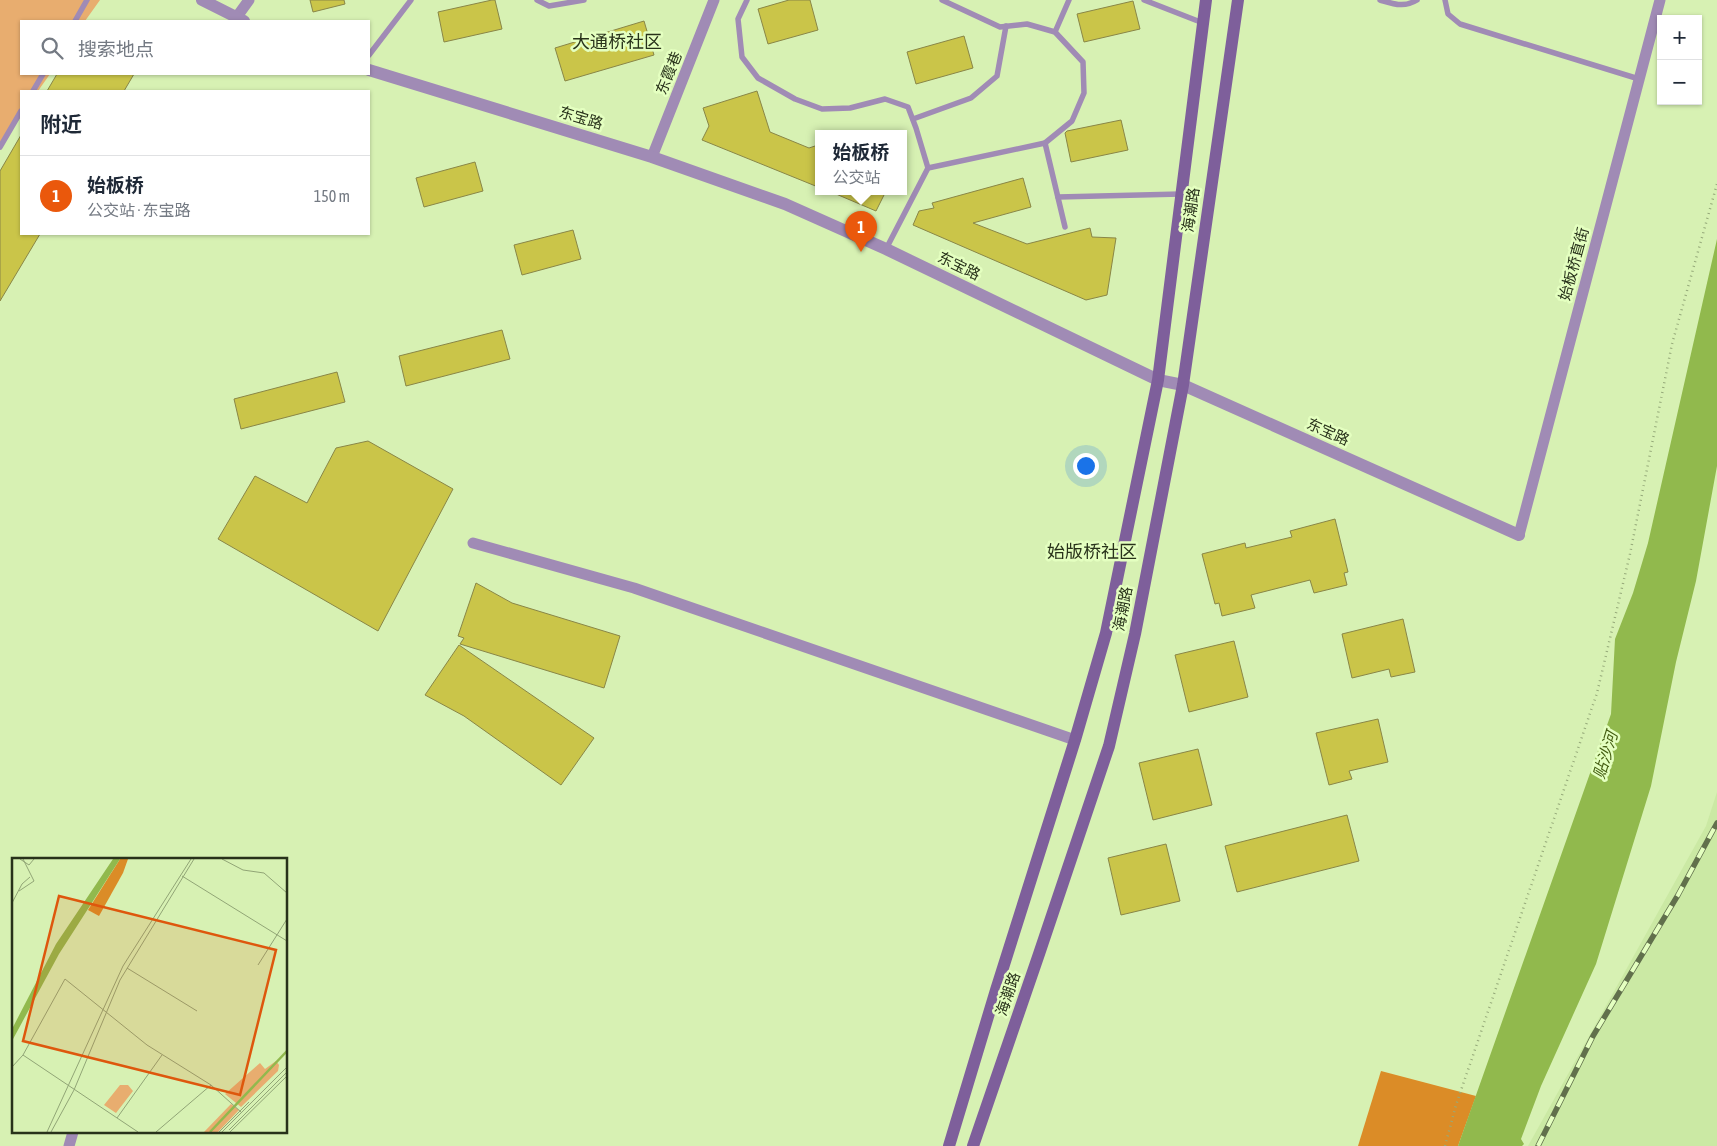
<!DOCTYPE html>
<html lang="zh">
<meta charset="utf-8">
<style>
body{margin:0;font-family:"Asap Condensed","Noto Sans SC",sans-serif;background:#f2f2f3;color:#1f2937}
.controls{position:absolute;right:15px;top:15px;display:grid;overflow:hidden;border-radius:0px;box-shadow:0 1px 4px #0004}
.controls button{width:45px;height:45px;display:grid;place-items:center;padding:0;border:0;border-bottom:1px solid #e0e1e3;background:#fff;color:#1f2937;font:25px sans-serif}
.you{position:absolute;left:1085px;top:465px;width:18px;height:18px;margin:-12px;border:4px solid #fff;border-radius:50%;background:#1a73e8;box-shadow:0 0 0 8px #1a73e833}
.badge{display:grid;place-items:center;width:32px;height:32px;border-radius:50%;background:#ea580c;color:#fff;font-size:16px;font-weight:700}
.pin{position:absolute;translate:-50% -41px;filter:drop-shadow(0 1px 2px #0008)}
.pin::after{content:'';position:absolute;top:26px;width:18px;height:15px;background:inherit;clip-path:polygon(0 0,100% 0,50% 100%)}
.popup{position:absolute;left:815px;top:130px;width:92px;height:65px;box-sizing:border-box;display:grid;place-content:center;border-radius:0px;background:#fff;filter:drop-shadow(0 1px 4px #0005);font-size:16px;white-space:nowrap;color:#747a83}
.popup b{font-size:19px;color:#1f2937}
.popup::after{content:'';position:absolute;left:50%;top:100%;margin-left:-10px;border:10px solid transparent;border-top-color:#fff}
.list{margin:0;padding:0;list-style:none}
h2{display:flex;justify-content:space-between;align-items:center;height:65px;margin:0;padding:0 20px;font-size:21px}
h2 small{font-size:16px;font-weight:400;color:#747a83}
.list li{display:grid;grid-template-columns:32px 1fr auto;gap:15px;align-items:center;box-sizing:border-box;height:80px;padding:0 20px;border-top:1px solid #e0e1e3}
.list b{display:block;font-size:19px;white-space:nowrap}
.list p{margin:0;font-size:16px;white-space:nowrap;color:#747a83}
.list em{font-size:16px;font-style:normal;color:#747a83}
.icon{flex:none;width:28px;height:28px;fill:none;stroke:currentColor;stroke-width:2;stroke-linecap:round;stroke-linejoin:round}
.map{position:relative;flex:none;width:1717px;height:1146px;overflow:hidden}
.search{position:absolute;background:#fff;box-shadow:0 1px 4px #0004;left:20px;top:20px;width:350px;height:55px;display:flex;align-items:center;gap:12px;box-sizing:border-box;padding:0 18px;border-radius:0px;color:#747a83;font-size:19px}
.panel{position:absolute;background:#fff;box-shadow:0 1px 4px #0004;left:20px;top:90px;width:350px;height:145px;border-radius:0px}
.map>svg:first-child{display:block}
</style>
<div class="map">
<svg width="1717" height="1146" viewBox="0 0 1717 1146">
<rect width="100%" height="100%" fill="#d7f1b3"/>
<polygon fill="#cbe9a4" points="1717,792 1717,1146 1528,1146 1706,826"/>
<polygon fill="#e8ad6f" points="0,0 100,0 85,21 21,21 21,74 50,74 38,91 21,91 21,116 0,147"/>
<polygon fill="#db8c27" points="1381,1071 1476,1096 1458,1146 1358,1146"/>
<polygon fill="#91b94d" points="1717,239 1717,466 1696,581 1676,662 1651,786 1596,964 1541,1086 1521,1139 1524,1144 1522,1146 1458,1146 1611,714 1615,639 1633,593 1648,543"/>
<g fill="#cac549" stroke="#898647">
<polygon points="310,0 344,0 345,4 313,12"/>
<polygon points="492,0 495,0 502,29 444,42 438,12"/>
<polygon points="789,0 810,0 818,30 768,44 758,9"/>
<polygon points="1133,1 1140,29 1084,42 1077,14"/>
<polygon points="644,21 654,55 565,81 555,48"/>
<polygon points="964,36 973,68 916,84 907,52"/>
<polygon points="57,74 134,74 124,91 47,91"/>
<polygon points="757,91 770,132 809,148 818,145 818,187 702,140 709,126 703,108"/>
<polygon points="1121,120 1128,150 1071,162 1065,133 1067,131"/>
<polygon points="21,135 21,234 40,234 0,301 0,171"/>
<polygon points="475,162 483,191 424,207 416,178"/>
<polygon points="1023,178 1031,207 973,223 1027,244 1090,228 1092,237 1116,238 1107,295 1086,300 913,225 919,211 934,208 932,203"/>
<polygon points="829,191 886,191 876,211"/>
<polygon points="573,230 581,259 522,275 514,245"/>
<polygon points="502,330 510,359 406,386 399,356"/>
<polygon points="337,372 345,402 241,429 234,399"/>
<polygon points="368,441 453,489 378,631 218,539 255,476 307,503 336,448"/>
<polygon points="1335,519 1348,572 1344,573 1347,585 1314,593 1310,580 1251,595 1255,608 1222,616 1219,603 1215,604 1202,554 1245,543 1246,548 1292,537 1290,531"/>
<polygon points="476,583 512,603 620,636 604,688 460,644 464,638 458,636"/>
<polygon points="1403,619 1415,672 1391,677 1389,669 1352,678 1342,634"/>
<polygon points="1234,641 1248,697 1189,712 1175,655"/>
<polygon points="459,645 594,738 561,785 464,716 425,695"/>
<polygon points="1378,719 1388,762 1349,771 1352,779 1329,785 1316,733"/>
<polygon points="1198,749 1212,805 1153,820 1139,763"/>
<polygon points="1347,815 1359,861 1237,892 1225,846"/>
<polygon points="1166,844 1180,901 1121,915 1108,858"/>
</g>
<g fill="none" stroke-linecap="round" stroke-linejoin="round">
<polyline stroke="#96aa7a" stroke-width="2.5" stroke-dasharray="1 4" stroke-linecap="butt" points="1445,1146 1456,1105 1597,693 1630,554 1672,344 1717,184"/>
<g stroke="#a08bb5" stroke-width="5.5">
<polyline points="537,0 549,6 584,0"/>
<polyline points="747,0 738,19 742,57 758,78 795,99 822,109 850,108 885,99 908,107 916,128 928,168"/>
<polyline points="1144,0 1203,23"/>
<path d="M 1380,0 C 1394,4 1404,8 1417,0"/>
<polyline points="1445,0 1448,14 1460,24 1639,79"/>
<polyline points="75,21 87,0"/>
<polyline points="1055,32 1069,0"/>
<polyline points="369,55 411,0"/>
<polyline points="33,91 43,74"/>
<polyline points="913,119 971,98 997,76 1006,26"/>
<polyline points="1045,143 1065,227"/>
<polyline points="0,147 21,111"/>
<polyline points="1058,197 1181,194"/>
<polyline points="886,249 928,168 1045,143 1072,121 1084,93 1083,62 1055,32 1027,24 1000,27 942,0"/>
</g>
<g stroke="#a08bb5" stroke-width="11">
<polyline points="236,18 249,0"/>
<polyline points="652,157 714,0"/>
<polyline points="1519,535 1660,0"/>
<polyline points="473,543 634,588 1075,740"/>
<polyline points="69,1146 73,1132"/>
</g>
<g stroke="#a08bb5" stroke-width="12">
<polyline points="202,0 244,21"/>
<polyline points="369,70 652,157 785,204 886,249 1158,380 1183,385 1519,535"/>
</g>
<g stroke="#7e5f9b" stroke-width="12">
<polyline points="949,1146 996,990 1075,740 1106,633 1158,380 1206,0"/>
<polyline points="973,1146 1039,954 1109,746 1135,634 1183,385 1238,0"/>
</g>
<g stroke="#61704c" stroke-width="5.5">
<polyline id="rail" points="1538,1146 1593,1036 1678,895 1717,823"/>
</g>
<use href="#rail" stroke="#e4ffc0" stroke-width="4" stroke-dasharray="11" stroke-linecap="butt"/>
</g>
<g text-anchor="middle" stroke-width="5" stroke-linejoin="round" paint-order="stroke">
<g font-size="15" fill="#28321a" stroke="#e4ffc0">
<text transform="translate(669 73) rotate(-68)" y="5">东霞巷</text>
<text transform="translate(581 118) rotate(17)" y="5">东宝路</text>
<text transform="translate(1191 210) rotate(-82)" y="5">海潮路</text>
<text transform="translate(1574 264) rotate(-75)" y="5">始板桥直街</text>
<text transform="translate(959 266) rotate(26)" y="5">东宝路</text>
<text transform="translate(1328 432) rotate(24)" y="5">东宝路</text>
<text transform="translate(1123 609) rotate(-79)" y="5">海潮路</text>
<text transform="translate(1008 994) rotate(-71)" y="5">海潮路</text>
</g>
<g font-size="16" font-style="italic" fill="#445d11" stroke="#e4ffc0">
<text transform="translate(1605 755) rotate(-73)" y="6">贴沙河</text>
</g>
<g font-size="18" fill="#28321a" stroke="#e4ffc0">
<text x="617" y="48">大通桥社区</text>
<text x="1092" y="558">始版桥社区</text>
</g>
</g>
<g transform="translate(12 858)">
<rect width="275" height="275" fill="#d7f1b3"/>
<path d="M 264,203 L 267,207 L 266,213 L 229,249 L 213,236 L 248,205 L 253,211 ZM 108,227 L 116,227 L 121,233 L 104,255 L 92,247 ZM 219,246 L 227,252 L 206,274 L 192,274 Z" fill="#e8ad6f"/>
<path d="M 108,1 L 116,1 L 111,15 L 87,58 L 76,52 Z" fill="#db8c27"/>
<path d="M 101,1 L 108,1 L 47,96 L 0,183 L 0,171 L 44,86 Z" fill="#91b94d"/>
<path fill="none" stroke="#91b94d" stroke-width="2.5" d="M 198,274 L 275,193"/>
<path fill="none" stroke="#91a576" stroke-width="1" d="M 8,1 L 17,7 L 22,1M 210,1 L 231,12 L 252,15 L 275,35M 170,18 L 275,83M 7,33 L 22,23 L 11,1M 0,45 L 10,26 L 18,19M 246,107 L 275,61M 115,110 L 185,153M 11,197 L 126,274M 0,209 L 11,197 L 53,121 L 135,187 L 199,227 L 229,254M 105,260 L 150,197M 217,272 L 275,214M 35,274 L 111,108 L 179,1M 39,274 L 62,232 L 108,122 L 182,1M 144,274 L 199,227M 207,274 L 237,244M 210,274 L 275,209M 218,274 L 275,218"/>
<path fill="#de570d" fill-opacity="0.15" stroke="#de570d" stroke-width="2.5" d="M 47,38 L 264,92 L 228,237 L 11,183 Z"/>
<rect width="275" height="275" fill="none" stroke="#28321a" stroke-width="2.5"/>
</g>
</svg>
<div class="controls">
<button>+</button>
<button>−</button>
</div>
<div class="you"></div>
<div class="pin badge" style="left:861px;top:252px">1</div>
<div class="popup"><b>始板桥</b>公交站</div>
<div class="search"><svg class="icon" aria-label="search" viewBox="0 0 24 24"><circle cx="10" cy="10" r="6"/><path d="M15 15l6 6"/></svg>搜索地点</div>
<section class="panel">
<h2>附近<small></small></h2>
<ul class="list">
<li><span class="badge">1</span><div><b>始板桥</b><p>公交站 · 东宝路</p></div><em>150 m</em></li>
</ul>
</section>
</div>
